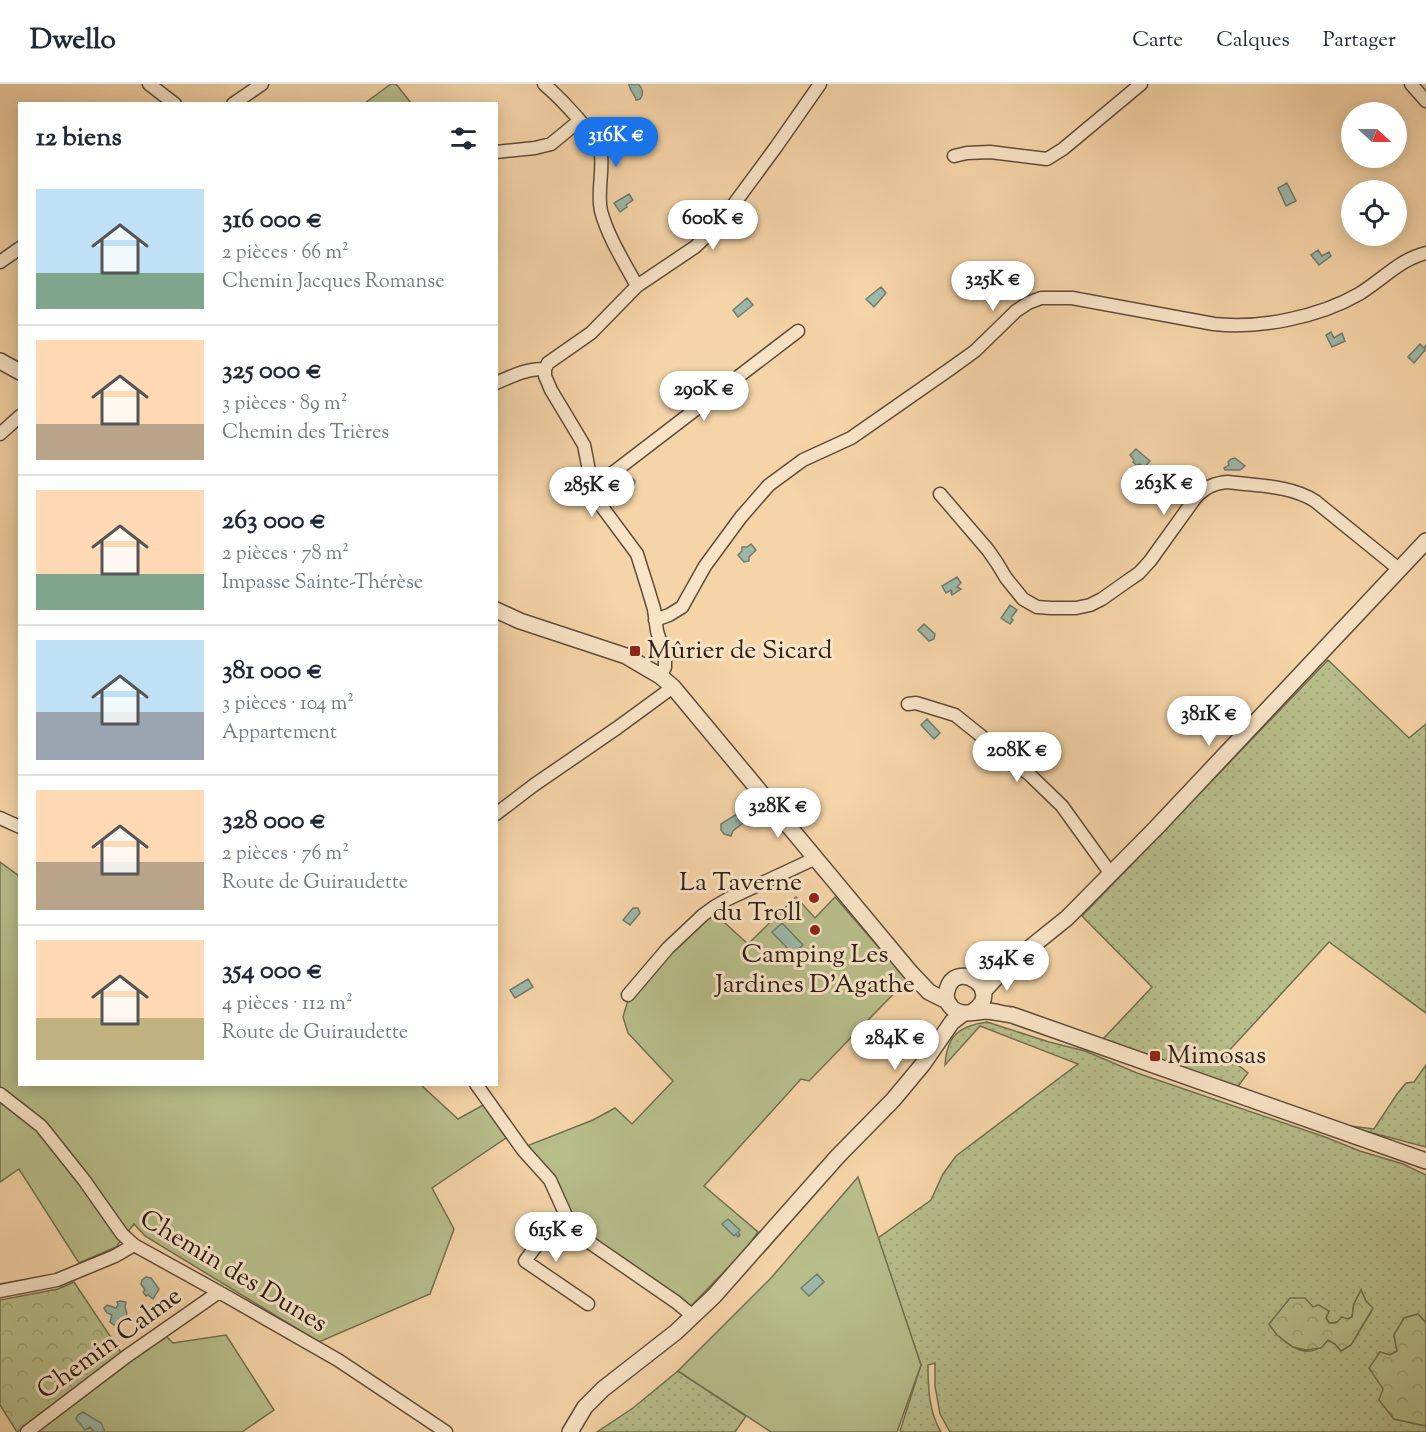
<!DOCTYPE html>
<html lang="fr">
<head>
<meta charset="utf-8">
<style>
  :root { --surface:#fff; --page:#f2f2f3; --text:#1f2937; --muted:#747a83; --line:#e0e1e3; --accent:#1a73e8 }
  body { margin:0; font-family:"Sorts Mill Goudy",serif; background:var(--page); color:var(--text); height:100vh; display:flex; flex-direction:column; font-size:22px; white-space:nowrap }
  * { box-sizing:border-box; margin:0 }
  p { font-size:20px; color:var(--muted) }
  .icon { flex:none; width:33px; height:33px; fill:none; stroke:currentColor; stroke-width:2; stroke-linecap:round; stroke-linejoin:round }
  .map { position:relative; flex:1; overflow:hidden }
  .panel { position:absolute; left:18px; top:18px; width:480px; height:984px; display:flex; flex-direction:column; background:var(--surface); border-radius:0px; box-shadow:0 3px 15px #0003 }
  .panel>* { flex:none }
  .needle { width:39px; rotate:111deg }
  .controls { position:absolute; left:1341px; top:18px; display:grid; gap:12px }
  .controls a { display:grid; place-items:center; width:66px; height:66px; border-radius:50%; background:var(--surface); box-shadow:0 3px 15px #0003; font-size:30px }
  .price { position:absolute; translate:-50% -51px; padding:0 14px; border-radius:21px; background:#fff; color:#222; font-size:20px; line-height:39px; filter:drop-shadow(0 2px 3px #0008) }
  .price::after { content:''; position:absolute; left:50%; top:36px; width:18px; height:14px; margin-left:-9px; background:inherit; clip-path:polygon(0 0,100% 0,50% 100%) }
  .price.active { background:var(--accent); color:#fff }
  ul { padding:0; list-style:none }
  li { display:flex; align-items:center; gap:18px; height:150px; padding:0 18px }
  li+li { border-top:2px solid var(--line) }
  li span { display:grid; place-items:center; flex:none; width:168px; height:120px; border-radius:0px; color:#555 }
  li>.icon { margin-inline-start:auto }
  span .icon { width:72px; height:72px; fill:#fffc; stroke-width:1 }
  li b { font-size:26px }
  h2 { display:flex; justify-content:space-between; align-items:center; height:72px; padding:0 18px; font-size:26px }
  header { display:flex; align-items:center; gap:36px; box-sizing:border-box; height:84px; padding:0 30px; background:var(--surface); border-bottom:2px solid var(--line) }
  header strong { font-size:28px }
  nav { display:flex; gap:33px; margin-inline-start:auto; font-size:21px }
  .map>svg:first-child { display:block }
  .grass { fill:url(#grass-dots); stroke:#716f50; stroke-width:1.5; fill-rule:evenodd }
  .forest { fill:url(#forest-crowns); stroke:#716f50; stroke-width:1.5 }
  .green { fill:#b7be8a; stroke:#716f50; stroke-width:1.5 }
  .water { fill:#9cb8a8; stroke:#6f7b6e; stroke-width:1.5 }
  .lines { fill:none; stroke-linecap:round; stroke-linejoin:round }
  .minor-casing { stroke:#5e4d3b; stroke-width:15 }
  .tertiary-casing { stroke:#5e4d3b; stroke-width:18 }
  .minor { stroke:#f8e3c6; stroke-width:12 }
  .tertiary { stroke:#f8e3c6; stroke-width:15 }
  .poi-dot { fill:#8f2418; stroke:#f8e3c6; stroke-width:2 }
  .labels { text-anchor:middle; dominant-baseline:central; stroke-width:6; stroke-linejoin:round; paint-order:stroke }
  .poi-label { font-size:26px; fill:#2b2017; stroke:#f8e3c6; text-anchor:start }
  .street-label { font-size:26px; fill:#2b2017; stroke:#f8e3c6 }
</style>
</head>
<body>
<header>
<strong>Dwello</strong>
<nav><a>Carte</a><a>Calques</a><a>Partager</a></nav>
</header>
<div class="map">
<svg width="1426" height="1348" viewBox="0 0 1426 1348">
  <defs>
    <pattern id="grass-dots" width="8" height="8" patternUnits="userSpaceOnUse" patternTransform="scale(1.5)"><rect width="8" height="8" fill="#b7be8a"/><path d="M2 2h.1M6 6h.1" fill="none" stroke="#9ea376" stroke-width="1.8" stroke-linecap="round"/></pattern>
    <pattern id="forest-crowns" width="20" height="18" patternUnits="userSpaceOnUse" patternTransform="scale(1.5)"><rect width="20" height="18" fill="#b7be8a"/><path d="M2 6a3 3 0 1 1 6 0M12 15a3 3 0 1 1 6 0" fill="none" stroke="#9ea376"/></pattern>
  </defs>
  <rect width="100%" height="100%" fill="#f5d4a7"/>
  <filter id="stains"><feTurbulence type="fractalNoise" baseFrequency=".00333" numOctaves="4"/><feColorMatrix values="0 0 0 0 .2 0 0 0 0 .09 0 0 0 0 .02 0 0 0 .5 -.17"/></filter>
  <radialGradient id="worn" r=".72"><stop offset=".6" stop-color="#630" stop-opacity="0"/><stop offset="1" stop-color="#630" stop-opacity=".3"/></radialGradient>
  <!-- grass -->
  <path class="grass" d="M1328,576L1409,654L1426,640V929L1329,858L1225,971L1248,989L1236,1005L1102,956L1152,903L1082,832Z
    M987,938L1049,958L1085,967L1137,989L1325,1053L1360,1067L1403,1080L1426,1091V1239L1418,1230L1404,1234L1394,1252L1397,1267L1390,1271L1383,1305L1394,1335L1426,1342V1348H950L940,1330L935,1302V1279L928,1281C928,1304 929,1328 941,1348H902L900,1347L921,1281L878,1154L931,1116L943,1090L956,1072L1078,980L980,942L945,981C947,951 959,942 987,938ZM1361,1206L1371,1228L1351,1261L1341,1267L1335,1260L1328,1256C1326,1258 1324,1261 1321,1263C1302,1276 1279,1255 1269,1240L1313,1223L1329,1227L1326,1234L1329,1239C1338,1239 1345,1236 1352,1233L1354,1220Z
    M1426,981V1063L1342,1041L1374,1045L1397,1010L1406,999L1414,998Z
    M678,1287L746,1332L735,1348H597L633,1324Z"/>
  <!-- forest -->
  <path class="forest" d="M74,1198L122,1270L17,1348L0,1321V1216L58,1205Z
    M1361,1206L1366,1217L1373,1224L1351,1261L1341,1267L1335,1260L1328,1256L1321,1264L1306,1266L1293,1263L1277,1251L1269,1240L1290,1214H1305L1313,1223L1319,1221L1329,1227L1326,1234L1329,1239H1336L1342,1233L1348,1235L1352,1233L1354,1220Z
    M1418,1230L1426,1239V1342L1394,1335L1379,1316L1383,1305L1369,1284L1380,1268L1390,1271L1397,1267L1394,1251L1404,1234Z"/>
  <!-- green -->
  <path class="green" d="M391,0H396L411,19H365Z
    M0,778L19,792L20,1000L421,1001L458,1035L485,1020L509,1052L432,1104L454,1145L430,1210L319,1258L145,1152L134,1140L116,1163L79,1179L19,1085L0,1098Z
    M796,813L815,834L835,813L907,896L809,997L801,995L704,1102L758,1148L747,1164L690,1223L575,1146L524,1063L593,1036L615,1024L632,1040L673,997L628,949L623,933L628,916L662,877L696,843L715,830L748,860Z
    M858,1093L921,1281L897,1348H771L678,1287L771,1194Z
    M165,1251L173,1259L226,1251L274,1326L242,1348H34Z"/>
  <!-- water -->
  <path class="water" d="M629,0H638C643,4 644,10 640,15L636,16C635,10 629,6 629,0Z
    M1287,99L1296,117L1286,122L1278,104Z
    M629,110L633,116L626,121L627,123L620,128L614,119Z
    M1318,166L1322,172L1329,168L1331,172L1319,181L1311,171Z
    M881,203L886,209L874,223L866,215Z
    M747,214L753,221L738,233L733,226Z
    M1331,248L1334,254L1342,249L1345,257L1332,263L1326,251Z
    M1420,260L1424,264L1426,261V265L1414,279L1408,273Z
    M1136,365L1150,377L1144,384L1140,380L1136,381L1133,378L1134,376L1130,371Z
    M1235,374L1245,382L1240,386H1225L1224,384L1229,381L1228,378L1231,375Z
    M632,394L635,397L634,401L622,411L617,404L629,395Z
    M751,460L756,466L749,473V477L744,478L738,471L742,467V463H747Z
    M957,493L961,499L957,503L961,505L952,511L951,509L952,508L951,506L946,509L942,502Z
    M1010,521L1017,526L1011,534L1013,536L1010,540L1001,534Z
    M924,540L935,550L934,555L929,557L918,546Z
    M927,635L940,649L934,655L921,641Z
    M737,730L743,739L733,747L731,752L724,750L721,746V740Z
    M633,824H638L640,829L630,841L623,836Z
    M782,839L803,861L793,870L772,848Z
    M528,895L533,903L515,914L510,906Z
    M728,1135L740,1146L738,1148L740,1151L738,1153L736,1150L734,1152L722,1140Z
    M817,1190L824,1198L809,1212L801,1204Z
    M146,1193L151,1194L159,1205L153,1215L148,1211L146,1212L143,1208L145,1206L141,1200L142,1196Z
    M120,1217L126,1218L125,1222L127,1231L126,1235L122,1240L114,1241L110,1238L112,1231L107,1229L104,1224L107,1221L116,1224L118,1221L117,1218Z
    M83,1328L101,1339L105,1348H94L90,1343L85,1346L76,1335L78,1331Z"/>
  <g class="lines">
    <defs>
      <path id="minor" d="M149,0L175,20
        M544,0C559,13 599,53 601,71C603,90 597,109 601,127C608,153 624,178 637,202
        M1411,0L1426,17
        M233,20L262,0
        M496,68L535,64L551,60L579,37
        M954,72L967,69L990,68L1047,75L1063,65L1141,0
        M0,178L20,164
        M496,299C512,292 528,284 545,285
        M0,350L20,332
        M593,404L798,247
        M940,410L988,466L997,479L1006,494L1023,515L1037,523L1051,524H1076L1090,521L1102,515L1126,498L1139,489L1150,477L1196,413C1206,403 1214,399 1228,398C1257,402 1290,401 1315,417L1400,486
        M655,536L669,531L682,523L705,482L741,433L769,401L803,376L851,354L950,285L975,267L1016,227L1028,219L1041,214H1072L1214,240C1260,245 1319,233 1359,210C1381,197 1400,175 1426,169
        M660,592L665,583V573L657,547L654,525L648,505L637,470L594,412L584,361L551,306L545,292V285L548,279L591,249L637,202L695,163L720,139L776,63L820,0
        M908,620L916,619L955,631L1030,691L1062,722L1111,790
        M496,730L534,701L617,644L673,603
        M0,734L20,743
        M628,911L668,864L703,831L714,823L728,815L816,774
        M476,1000L523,1066L550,1096L573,1147L676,1218L694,1233
        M0,1010L41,1042L84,1096L122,1150L134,1161L219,1208L338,1276L446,1348
        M566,1132L554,1138L525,1177L588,1220
        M0,1207L57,1196L115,1172L134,1161
        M27,1348L127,1272L219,1208"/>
      <path id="tertiary" d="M0,277L20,288
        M496,526L520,537L626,572L660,592L673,603L911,889L929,908L947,917
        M983,908L1006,883L1067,834L1156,744L1426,457
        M972,928C1007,906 954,873 947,907C945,913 947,919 952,924C961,933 976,927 988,927C996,928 1004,930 1012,931L1426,1077
        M570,1348L585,1323L603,1305L676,1248L714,1212L838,1072L893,1016L923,980L952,938L964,929"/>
    </defs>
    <!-- minor casing -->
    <use href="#minor" class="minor-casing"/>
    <!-- tertiary casing -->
    <use href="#tertiary" class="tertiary-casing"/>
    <!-- minor -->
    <use href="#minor" class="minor"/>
    <!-- tertiary -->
    <use href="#tertiary" class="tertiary"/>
  </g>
  <!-- markers -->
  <g class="poi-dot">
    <rect x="629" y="561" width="12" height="12" rx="3"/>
    <circle cx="814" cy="814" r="6"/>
    <circle cx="815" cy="846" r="6"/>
    <rect x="1149" y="966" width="12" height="12" rx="3"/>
  </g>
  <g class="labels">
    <!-- poi labels -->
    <g class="poi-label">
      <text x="647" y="567">Mûrier de Sicard</text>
      <text x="802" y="799" text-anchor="end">La Taverne<tspan x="802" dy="30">du Troll</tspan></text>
      <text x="815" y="871" text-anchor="middle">Camping Les<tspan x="815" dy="30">Jardines D’Agathe</tspan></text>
      <text x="1167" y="972">Mimosas</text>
    </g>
    <!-- street labels -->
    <g class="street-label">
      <text transform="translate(233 1188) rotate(31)">Chemin des Dunes</text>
      <text transform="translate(110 1260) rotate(-36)">Chemin Calme</text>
    </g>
  </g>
  <rect width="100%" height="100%" filter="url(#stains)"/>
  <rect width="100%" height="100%" fill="url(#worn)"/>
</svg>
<div class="controls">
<a><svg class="needle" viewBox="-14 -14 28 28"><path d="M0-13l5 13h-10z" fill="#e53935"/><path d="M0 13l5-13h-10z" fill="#747a83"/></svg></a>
<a><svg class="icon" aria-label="locate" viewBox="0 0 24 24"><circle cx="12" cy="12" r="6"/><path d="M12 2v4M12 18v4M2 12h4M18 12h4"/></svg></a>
</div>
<b class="price active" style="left:616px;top:84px">316K €</b>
<b class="price" style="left:713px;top:167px">600K €</b>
<b class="price" style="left:993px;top:228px">325K €</b>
<b class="price" style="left:704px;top:338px">290K €</b>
<b class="price" style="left:1164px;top:432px">263K €</b>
<b class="price" style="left:592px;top:434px">285K €</b>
<b class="price" style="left:1209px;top:663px">381K €</b>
<b class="price" style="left:1017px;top:699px">208K €</b>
<b class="price" style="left:778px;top:755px">328K €</b>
<b class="price" style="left:1007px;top:908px">354K €</b>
<b class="price" style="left:895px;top:987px">284K €</b>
<b class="price" style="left:556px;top:1179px">615K €</b>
<section class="panel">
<h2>12 biens<svg class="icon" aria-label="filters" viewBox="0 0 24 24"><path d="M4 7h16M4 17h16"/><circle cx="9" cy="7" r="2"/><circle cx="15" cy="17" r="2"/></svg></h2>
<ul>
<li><span style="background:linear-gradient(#bfe0f5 70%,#7fa58c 0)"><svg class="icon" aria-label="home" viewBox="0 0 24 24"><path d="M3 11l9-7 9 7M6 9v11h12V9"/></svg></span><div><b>316 000 €</b><p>2 pièces · 66 m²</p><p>Chemin Jacques Romanse</p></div></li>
<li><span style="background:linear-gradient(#ffd9b3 70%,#b9a48a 0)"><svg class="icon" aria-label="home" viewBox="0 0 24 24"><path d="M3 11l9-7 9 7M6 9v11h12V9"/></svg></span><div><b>325 000 €</b><p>3 pièces · 89 m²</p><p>Chemin des Trières</p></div></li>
<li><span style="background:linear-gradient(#ffd9b3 70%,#7fa58c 0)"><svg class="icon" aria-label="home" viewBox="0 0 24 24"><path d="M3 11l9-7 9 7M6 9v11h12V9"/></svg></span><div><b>263 000 €</b><p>2 pièces · 78 m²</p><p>Impasse Sainte-Thérèse</p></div></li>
<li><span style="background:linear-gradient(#bfe0f5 60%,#9aa5b1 0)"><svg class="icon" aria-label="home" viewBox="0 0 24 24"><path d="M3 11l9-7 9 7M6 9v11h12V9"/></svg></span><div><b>381 000 €</b><p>3 pièces · 104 m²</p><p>Appartement</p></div></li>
<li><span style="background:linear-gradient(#ffd9b3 60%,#b9a48a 0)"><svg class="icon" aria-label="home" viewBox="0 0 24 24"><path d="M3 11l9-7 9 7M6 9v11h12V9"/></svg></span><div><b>328 000 €</b><p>2 pièces · 76 m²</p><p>Route de Guiraudette</p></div></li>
<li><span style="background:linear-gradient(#ffd9b3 65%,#c2b280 0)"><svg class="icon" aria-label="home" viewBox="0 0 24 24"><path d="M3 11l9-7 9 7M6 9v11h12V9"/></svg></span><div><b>354 000 €</b><p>4 pièces · 112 m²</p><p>Route de Guiraudette</p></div></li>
</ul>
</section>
</div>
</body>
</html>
